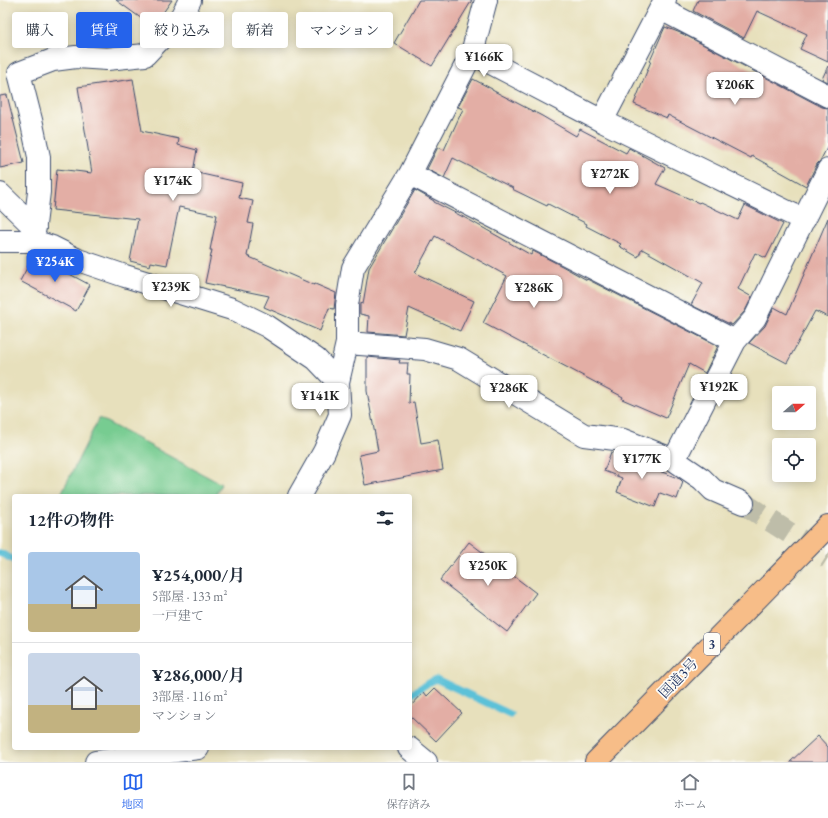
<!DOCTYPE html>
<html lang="ja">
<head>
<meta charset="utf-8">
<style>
  :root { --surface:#fff; --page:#f6f6f7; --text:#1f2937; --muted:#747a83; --line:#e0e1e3; --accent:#2563eb }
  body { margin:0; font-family:"EB Garamond","Noto Serif JP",serif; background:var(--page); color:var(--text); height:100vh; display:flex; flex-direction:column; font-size:15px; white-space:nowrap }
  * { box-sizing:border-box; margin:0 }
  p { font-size:13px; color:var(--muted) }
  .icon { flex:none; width:22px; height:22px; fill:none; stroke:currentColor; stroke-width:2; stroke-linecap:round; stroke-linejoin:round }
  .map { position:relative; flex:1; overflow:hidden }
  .sheet { position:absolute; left:12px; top:494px; width:400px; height:256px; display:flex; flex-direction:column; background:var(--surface); border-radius:4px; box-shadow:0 2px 10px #0003 }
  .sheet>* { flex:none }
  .hud { position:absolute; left:12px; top:12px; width:400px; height:36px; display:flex; gap:8px }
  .needle { width:26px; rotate:70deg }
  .fabs { position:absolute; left:772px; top:386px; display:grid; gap:8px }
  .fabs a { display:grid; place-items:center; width:44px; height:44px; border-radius:4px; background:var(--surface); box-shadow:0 2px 10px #0003; font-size:20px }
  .price { position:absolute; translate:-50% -34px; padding:0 9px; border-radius:8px; background:#fff; color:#222; font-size:13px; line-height:26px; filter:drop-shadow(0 1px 2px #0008) }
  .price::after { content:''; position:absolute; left:50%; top:24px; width:12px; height:9px; margin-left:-6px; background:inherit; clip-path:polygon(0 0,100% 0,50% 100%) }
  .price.selected { background:var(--accent); color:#fff }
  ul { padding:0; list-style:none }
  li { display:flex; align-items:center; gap:12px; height:100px; padding:0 16px }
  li+li { border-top:1px solid var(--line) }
  li span { display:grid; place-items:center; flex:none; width:112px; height:80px; border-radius:4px; color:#555 }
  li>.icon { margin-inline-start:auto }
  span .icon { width:48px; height:48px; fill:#fffc; stroke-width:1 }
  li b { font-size:17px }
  h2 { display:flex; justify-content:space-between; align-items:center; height:48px; padding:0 16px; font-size:17px }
  .tag { padding:0 14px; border-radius:4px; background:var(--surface); box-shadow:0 2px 10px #0003; font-size:14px; line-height:36px }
  .tag.selected { background:var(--accent); color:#fff }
  .menu { display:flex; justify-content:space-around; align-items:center; height:56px; border-top:1px solid var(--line); background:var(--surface); font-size:11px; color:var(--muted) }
  .menu a { display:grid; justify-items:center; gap:2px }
  .menu .selected { color:var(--accent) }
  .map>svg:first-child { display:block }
  .green { fill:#77cc91; stroke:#497e78 }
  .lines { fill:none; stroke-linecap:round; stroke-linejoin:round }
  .stream { stroke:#5bc1d8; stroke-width:7 }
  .building { fill:#e3aea5 }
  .minor-tunnel { stroke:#bebda9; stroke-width:22; stroke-dasharray:22 11; stroke-linecap:butt }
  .minor-casing { stroke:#3a4a6c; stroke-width:24 }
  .highway-casing { stroke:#3a4a6c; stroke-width:24 }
  .minor { stroke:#fff; stroke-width:22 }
  .highway { stroke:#f7bd88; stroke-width:22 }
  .labels { text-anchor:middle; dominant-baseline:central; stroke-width:3.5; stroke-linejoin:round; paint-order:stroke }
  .shield { fill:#fdfcf7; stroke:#5f6c8c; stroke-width:1 }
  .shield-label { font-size:13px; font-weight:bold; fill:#1b2f5e }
  .street-label { font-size:14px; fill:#1b2f5e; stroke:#fdfcf7 }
</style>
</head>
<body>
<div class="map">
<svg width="828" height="762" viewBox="0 0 828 762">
  <rect width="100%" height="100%" fill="#fdfcf7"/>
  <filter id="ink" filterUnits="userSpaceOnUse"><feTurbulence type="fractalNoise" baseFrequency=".025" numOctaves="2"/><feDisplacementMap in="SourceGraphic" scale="8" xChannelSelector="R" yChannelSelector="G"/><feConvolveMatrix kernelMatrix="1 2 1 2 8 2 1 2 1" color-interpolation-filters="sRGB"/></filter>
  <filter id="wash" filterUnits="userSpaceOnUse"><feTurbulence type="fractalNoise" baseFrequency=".012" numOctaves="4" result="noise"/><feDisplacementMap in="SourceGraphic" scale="16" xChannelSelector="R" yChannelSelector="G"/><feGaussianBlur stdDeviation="0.9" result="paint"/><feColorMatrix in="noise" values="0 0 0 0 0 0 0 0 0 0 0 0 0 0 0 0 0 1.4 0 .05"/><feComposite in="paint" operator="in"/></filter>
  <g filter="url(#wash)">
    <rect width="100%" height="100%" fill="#e7e0bc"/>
    <!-- green -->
    <path class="green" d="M99,418L221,484L215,496H60Z"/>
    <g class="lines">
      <!-- stream -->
      <path class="stream" d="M0,553L14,560
        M410,695L428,683L436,679L510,714"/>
    </g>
    <g id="blocks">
      <!-- building -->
      <path class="building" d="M116,0H172L153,27Z
        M419,0H472L432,66L394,43Z
        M698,0H828V62L800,49L807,34L757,11L744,38L693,11Z
        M665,27L683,34L822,107L828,108V146L820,161L817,164L806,186L752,156L751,158L699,131L668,115L667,118L634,104L651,61H650Z
        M828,66V82L822,79Z
        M133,79L142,131L179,139L178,145L197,150L193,172L242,183L239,198L253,201L248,223L253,224L247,256L314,285L315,284L336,293L334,309L329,308L320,331L264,307L269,296L205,283L212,250H210L217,215L179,207L167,265L151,262L150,266L130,261L138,219L53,210L57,169L92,173L78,87Z
        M473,79L492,89V90L542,116L576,136L580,129L626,153L629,148L665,168L656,184L699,203L700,202L738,220L745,205L783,224L766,258L755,253L738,289L752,297L745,311L732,325L691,305L703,283L642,249L638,257L619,246L621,244L586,226L587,224L548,204L547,206L512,189L513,188L453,158L444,178L427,169L438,147L444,150L463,109L458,107Z
        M7,95L24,163L0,168V96Z
        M415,190L434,201V202L471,221L531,255L533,251L562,266L587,280V279L718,346L705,373L689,364L666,418L622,399L623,397L483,323L507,276L435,236L415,273L474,301L460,331L409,308L404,335L368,332L369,316L360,314V303L363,304L369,268Z
        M828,218V317L815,311L787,363L749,343L765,326L774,307L787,314Z
        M34,255L90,285L76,311L20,281Z
        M367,357L400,360L399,363H408L407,374H410L409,403L414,402L421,443L438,440L443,470L365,485L359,455L378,451L367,391Z
        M611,452L680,479L683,482L677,499L660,493L655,507L617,492L622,478L604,471Z
        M469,542L536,593L507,632L440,580Z
        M435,688L462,713L436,741L410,716V707L424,692L427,696Z
        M818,736L828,747V762H790Z"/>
    </g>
  </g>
  <g filter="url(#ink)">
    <use href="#blocks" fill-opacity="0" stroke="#3a4a6c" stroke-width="1"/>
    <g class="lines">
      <!-- minor-tunnel -->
      <path class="minor-tunnel" d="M743,503L828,558"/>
      <defs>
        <path id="minor" d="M661,9L828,96
          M472,53L486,0
          M602,121L665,0
          M410,174L735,341
          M0,194L35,228
          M0,241H33L52,247L78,260L125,276L232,309L267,326L316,359L338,382
          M33,241L39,192V157L32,124L19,73L53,60L76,57L107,59L145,55L181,17L190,0
          M347,343L425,349L459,359L584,435L623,440L674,460L702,479L713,490L743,503
          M674,460L735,341L755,318L828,170
          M299,496L324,452L340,415L338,382L347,343V305L353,268L410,174L472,53L602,121L804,220
          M409,748L426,762
          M96,762L198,748"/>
        <path id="highway" d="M596,762L828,526"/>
      </defs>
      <!-- minor casing -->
      <use href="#minor" class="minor-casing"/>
      <!-- highway casing -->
      <use href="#highway" class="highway-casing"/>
      <!-- minor -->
      <use href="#minor" class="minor"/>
      <!-- highway -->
      <use href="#highway" class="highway"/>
    </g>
  </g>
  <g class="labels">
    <!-- shield labels -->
    <rect class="shield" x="704" y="633" width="16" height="22" rx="3"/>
    <g class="shield-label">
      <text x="712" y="644">3</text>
    </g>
    <!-- street labels -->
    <g class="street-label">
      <text transform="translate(678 678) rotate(-46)">国道3号</text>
    </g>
  </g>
</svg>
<div class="fabs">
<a><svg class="needle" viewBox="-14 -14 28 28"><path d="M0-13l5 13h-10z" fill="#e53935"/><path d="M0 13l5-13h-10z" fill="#747a83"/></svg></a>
<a><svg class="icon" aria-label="locate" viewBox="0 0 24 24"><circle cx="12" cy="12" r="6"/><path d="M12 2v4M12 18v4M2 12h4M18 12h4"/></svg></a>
</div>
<b class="price" style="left:484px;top:78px">¥166K</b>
<b class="price" style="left:735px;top:106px">¥206K</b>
<b class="price" style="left:610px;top:195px">¥272K</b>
<b class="price" style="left:173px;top:202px">¥174K</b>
<b class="price selected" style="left:55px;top:283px">¥254K</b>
<b class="price" style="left:171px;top:308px">¥239K</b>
<b class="price" style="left:534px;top:309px">¥286K</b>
<b class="price" style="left:719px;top:408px">¥192K</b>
<b class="price" style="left:509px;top:409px">¥286K</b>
<b class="price" style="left:320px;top:417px">¥141K</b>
<b class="price" style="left:642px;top:480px">¥177K</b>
<b class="price" style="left:488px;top:587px">¥250K</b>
<div class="hud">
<a class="tag">購入</a>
<a class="tag selected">賃貸</a>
<a class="tag">絞り込み</a>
<a class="tag">新着</a>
<a class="tag">マンション</a>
</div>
<section class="sheet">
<h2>12件の物件<svg class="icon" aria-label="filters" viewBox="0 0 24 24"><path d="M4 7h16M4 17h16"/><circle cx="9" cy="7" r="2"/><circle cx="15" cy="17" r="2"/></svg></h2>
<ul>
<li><span style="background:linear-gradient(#a9c7e8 65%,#c2b280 0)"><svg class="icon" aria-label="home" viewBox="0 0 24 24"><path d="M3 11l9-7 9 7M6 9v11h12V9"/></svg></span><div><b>¥254,000/月</b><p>5部屋 · 133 m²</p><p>一戸建て</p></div></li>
<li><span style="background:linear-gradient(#c9d6e8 65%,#c2b280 0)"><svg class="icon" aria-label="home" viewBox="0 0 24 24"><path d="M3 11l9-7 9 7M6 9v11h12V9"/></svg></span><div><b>¥286,000/月</b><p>3部屋 · 116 m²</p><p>マンション</p></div></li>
</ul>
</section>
</div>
<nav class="menu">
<a class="selected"><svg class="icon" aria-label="map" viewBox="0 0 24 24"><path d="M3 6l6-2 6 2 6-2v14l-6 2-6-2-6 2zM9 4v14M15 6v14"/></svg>地図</a>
<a><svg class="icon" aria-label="saved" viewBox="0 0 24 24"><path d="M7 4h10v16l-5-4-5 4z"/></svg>保存済み</a>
<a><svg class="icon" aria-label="home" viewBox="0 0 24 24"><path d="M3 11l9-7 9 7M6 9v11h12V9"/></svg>ホーム</a>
</nav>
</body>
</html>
